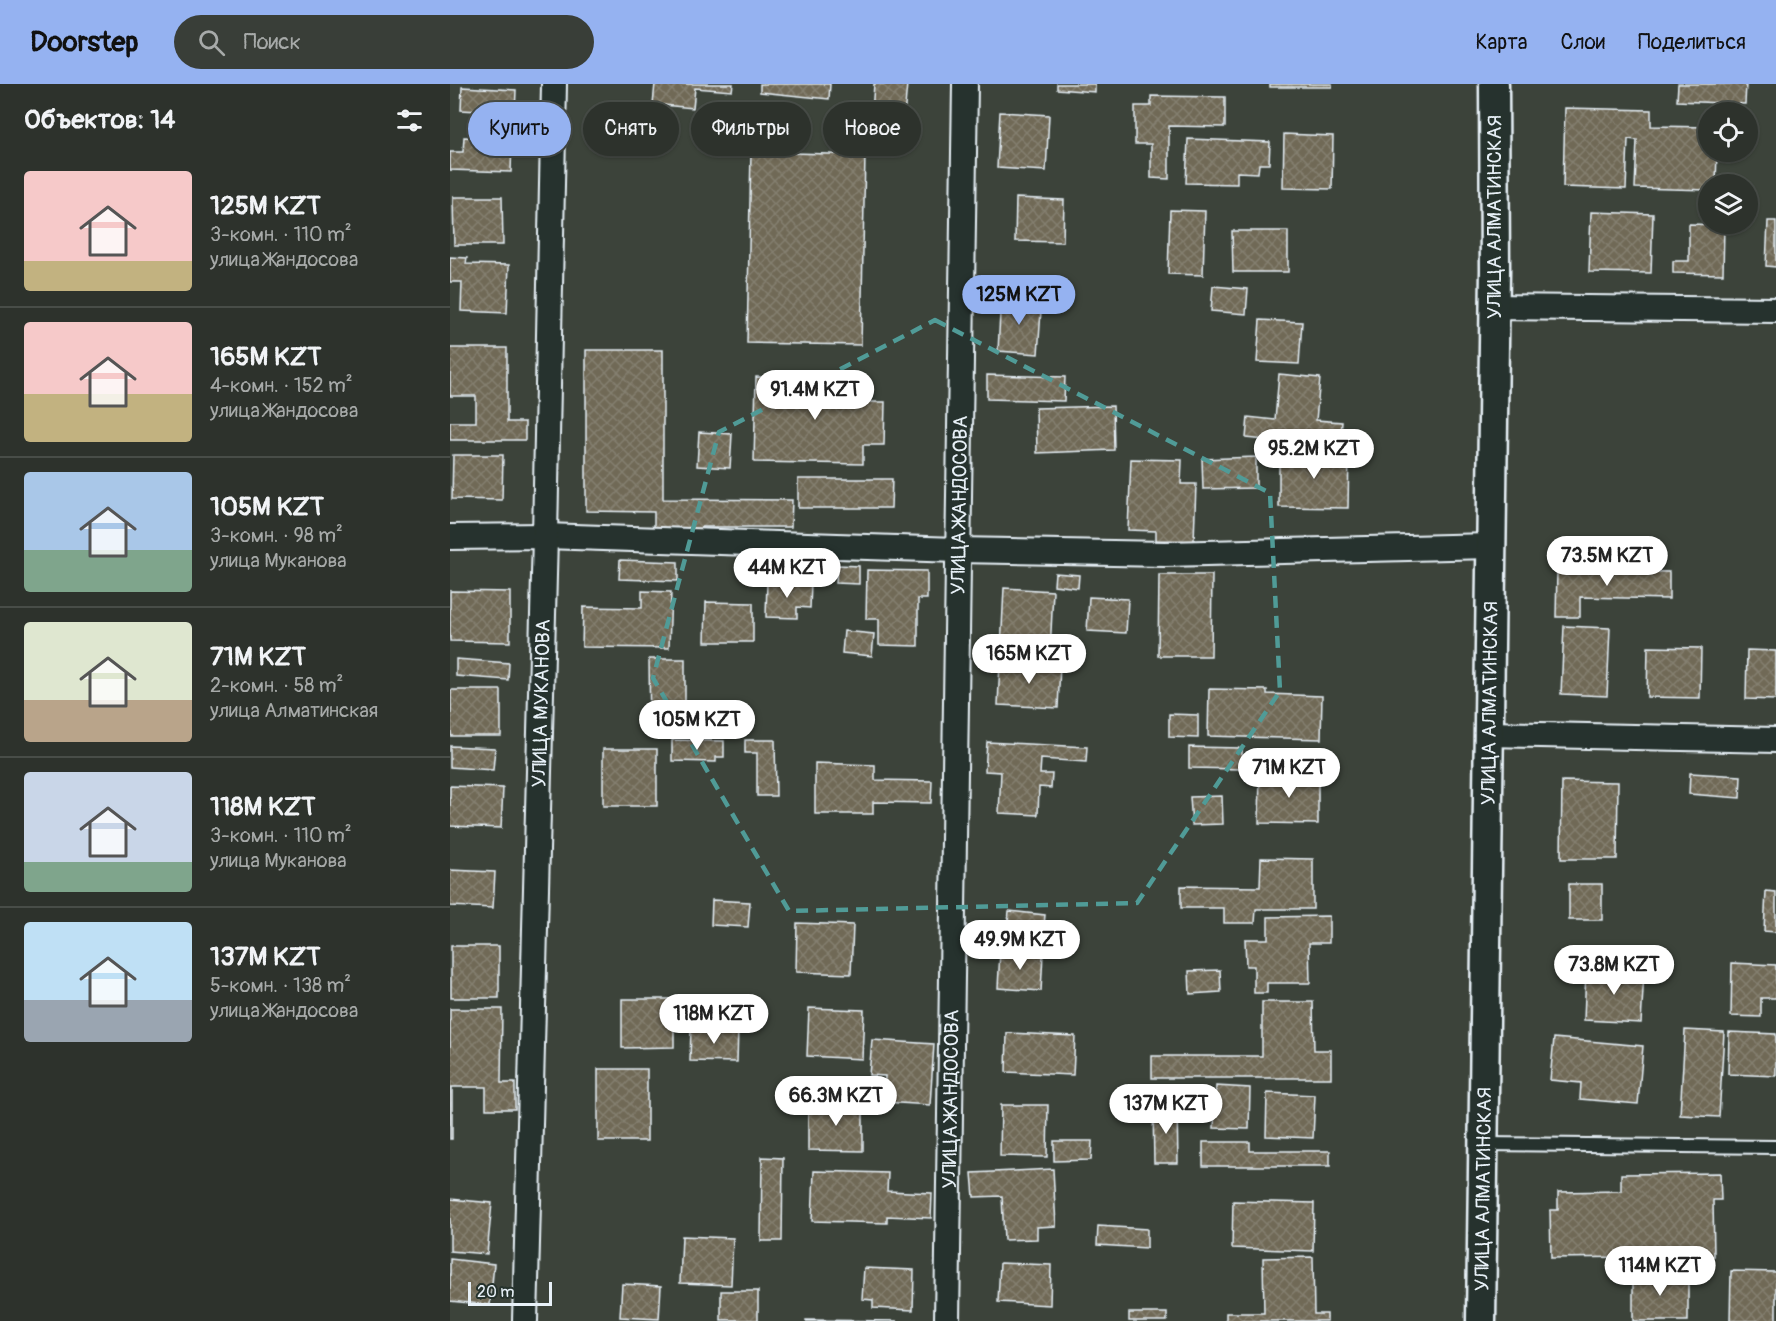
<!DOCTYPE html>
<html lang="ru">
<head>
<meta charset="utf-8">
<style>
  :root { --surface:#2d322c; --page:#393e38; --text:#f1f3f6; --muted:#a7aaa9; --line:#484d48; --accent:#95b2f1 }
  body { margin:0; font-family:Pangolin,sans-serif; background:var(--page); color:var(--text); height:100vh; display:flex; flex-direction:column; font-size:22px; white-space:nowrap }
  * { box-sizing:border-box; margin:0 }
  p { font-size:20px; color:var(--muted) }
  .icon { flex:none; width:33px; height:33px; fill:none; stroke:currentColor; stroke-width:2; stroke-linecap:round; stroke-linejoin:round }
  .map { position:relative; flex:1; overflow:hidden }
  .panel { display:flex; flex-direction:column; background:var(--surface); width:450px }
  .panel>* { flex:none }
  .banner { position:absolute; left:18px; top:18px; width:570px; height:54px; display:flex; gap:12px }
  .controls { position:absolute; left:1248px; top:18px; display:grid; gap:12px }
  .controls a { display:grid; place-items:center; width:60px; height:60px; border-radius:50%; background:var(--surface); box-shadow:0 2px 4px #0004,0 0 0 2px var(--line); font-size:30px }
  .scale { position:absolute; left:18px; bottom:15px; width:84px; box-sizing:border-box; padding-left:6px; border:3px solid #e8f1f8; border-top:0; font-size:16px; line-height:21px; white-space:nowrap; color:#e8f1f8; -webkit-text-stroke:4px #26332d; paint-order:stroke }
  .price { position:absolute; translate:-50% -51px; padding:0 14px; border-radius:21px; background:#fff; color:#222; font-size:20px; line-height:39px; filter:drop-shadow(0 2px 3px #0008) }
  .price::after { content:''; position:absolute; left:50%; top:36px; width:18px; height:14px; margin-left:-9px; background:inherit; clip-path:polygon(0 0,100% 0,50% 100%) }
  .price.active { background:var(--accent); color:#111 }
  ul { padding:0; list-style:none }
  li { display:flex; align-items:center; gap:18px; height:150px; padding:0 24px }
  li+li { border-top:2px solid var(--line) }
  li span { display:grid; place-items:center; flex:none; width:168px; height:120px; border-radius:6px; color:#555 }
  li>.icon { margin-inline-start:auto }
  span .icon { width:72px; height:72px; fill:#fffc; stroke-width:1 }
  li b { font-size:26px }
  h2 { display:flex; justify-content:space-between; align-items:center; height:72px; padding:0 24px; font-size:26px }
  .pill { padding:0 21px; border-radius:27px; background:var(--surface); box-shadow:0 2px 4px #0004,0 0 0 2px var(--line); font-size:21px; line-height:54px }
  .pill.active { background:var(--accent); color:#111 }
  header { display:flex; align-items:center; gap:36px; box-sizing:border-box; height:84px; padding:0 30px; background:var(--accent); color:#111 }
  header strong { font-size:28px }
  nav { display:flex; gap:33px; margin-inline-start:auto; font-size:21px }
  .search { width:420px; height:54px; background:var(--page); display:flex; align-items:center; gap:15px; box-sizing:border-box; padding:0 21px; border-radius:33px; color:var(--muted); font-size:22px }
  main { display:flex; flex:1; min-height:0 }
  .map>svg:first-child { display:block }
  .building { fill:url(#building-cross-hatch); stroke:#e8f1f8; stroke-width:1.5 }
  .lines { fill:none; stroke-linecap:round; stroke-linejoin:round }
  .service-casing { stroke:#e8f1f8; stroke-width:16 }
  .minor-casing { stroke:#e8f1f8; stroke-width:28 }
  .tertiary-casing { stroke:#e8f1f8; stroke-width:33 }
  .service { stroke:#26332d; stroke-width:12 }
  .minor { stroke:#26332d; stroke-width:24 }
  .tertiary { stroke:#26332d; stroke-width:28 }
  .marked { fill:none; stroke:#509b97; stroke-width:4.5; stroke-dasharray:12 8; stroke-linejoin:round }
  .labels { text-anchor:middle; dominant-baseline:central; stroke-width:4.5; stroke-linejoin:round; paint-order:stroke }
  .street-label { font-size:20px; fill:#e8f1f8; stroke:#26332d }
</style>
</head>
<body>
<header>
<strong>Doorstep</strong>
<div class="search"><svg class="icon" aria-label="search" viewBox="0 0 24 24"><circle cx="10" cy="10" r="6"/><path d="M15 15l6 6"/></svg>Поиск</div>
<nav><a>Карта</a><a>Слои</a><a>Поделиться</a></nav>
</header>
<main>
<section class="panel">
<h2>Объектов: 14<svg class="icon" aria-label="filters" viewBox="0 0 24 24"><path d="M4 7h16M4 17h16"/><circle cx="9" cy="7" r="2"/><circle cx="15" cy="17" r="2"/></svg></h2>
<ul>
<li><span style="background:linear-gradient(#f6c9c9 75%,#c2b280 0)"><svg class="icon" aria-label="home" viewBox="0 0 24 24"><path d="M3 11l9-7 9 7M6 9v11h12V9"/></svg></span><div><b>125M KZT</b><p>3-комн. · 110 m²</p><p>улица Жандосова</p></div></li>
<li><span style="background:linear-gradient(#f6c9c9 60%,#c2b280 0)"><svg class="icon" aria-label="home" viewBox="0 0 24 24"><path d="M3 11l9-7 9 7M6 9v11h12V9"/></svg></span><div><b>165M KZT</b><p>4-комн. · 152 m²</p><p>улица Жандосова</p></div></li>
<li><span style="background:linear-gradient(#a9c7e8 65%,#7fa58c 0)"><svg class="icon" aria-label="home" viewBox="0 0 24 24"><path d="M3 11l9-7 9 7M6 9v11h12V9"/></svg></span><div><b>105M KZT</b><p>3-комн. · 98 m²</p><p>улица Муканова</p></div></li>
<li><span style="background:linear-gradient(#dfe7d0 65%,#b9a48a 0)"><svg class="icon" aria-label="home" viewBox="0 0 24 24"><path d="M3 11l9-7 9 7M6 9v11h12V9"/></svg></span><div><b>71M KZT</b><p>2-комн. · 58 m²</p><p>улица Алматинская</p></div></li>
<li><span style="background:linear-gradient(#c9d6e8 75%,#7fa58c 0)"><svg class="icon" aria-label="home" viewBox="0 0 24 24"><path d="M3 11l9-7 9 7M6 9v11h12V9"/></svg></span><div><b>118M KZT</b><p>3-комн. · 110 m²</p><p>улица Муканова</p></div></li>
<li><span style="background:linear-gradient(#bfe0f5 65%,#9aa5b1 0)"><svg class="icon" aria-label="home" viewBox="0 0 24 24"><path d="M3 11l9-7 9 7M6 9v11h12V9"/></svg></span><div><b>137M KZT</b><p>5-комн. · 138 m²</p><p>улица Жандосова</p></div></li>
</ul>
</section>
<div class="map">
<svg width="1326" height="1237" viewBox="0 0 1326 1237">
  <defs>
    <pattern id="building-cross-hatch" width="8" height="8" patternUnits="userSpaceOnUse" patternTransform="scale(1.5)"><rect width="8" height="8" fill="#6f6957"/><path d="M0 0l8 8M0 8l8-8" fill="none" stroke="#847f70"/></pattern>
  </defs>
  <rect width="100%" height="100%" fill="#3c433a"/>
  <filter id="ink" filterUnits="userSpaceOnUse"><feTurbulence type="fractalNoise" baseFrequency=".0167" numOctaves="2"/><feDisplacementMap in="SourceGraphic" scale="12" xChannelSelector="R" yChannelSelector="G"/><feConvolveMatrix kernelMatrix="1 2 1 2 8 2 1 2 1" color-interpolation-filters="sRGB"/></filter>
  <g filter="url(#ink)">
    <!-- building -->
    <path class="building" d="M205,0H283L282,7L245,4L243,24L203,20Z
      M310,0H380L379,15L310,8Z
      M424,0H457L454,33L422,29Z
      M607,0H645V8L607,5Z
      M820,0H882V3H820Z
      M1228,0H1296L1295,20L1227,17Z
      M12,3L66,6L65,29L11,26Z
      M701,12L775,13V43L719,42V95L701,94V60H685V22H701Z
      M1115,24L1201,26V42L1258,43V68H1267L1266,100H1258V106L1185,104L1187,56L1178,55L1176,105L1113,103Z
      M550,28L599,31L596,87L547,84Z
      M834,50L883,52L882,105L833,104Z
      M14,53L62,55L61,88L0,86V68H13Z
      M738,55L820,58L819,80H809L808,89L787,88V100L736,99Z
      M301,68L415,71L411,261L297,259Z
      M3,113H52L53,161H4Z
      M566,114L614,116L613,158L565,157Z
      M720,126L755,127L753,191L718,190Z
      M1141,128L1203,130L1201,189L1139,188Z
      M1318,137H1326V183L1316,182Z
      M1239,140L1274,141L1273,190L1223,189V177H1239Z
      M782,147H838V188H783Z
      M0,173L17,174L16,180L59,181L57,229L11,227L12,198H0Z
      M763,202L798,205L796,230L761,227Z
      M551,211L581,213L580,227H591L588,270L548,267Z
      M810,236L852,238L849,280L807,278Z
      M0,264H57V338H75V356H0V338H26V312H0Z
      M136,266H213V415L342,416L341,443H251V448H204V428L136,427Z
      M829,290L870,294L866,336L892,338L890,363L796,354L798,333L825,336Z
      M537,291L615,293L614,317L537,315Z
      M306,293L414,296L413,318H435L434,361H413V380L304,378Z
      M663,322L664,366L587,369L586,324Z
      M249,348L282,350L280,384L247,382Z
      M829,369H899L898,424L829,423Z
      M3,371H53L52,416L2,415Z
      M806,373V404L753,405L752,375Z
      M681,375L732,376L731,400H746L744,457L706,456V447L678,446Z
      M348,395H442L441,424H348Z
      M170,476L228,478V497L169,495Z
      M387,481L409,482V500L386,499Z
      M417,486L477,487V515H468V562L429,561V535H416Z
      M1107,486L1219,488V515L1130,513V533H1106Z
      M605,489L629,491L628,504L604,501Z
      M709,491H762L761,572H708Z
      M317,497L361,499L360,524L347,523V534L316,533Z
      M554,504L603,507L600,568L551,565Z
      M0,507L60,508V558L0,557Z
      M192,507L221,508L219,564L132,563L133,523L192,524Z
      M639,513L678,515L676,549L637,547Z
      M256,518L303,519V558H255Z
      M1114,542L1160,544L1157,612L1111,610Z
      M394,547L424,550L422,572L392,569Z
      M1198,563L1251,564L1250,614L1197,613Z
      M1297,566L1326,567V616L1296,615Z
      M6,575L59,579L58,596L6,592Z
      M199,575H235V647H200Z
      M550,578L610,581L608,624L548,621Z
      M759,605L817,606V610L872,612L871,655L758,652Z
      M1,606H51V652H1Z
      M719,630L748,631V654L719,653Z
      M222,656L274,657V673H266V678L222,677Z
      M295,656H325L326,712H307V669H295Z
      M537,658L637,663L636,678L591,675L590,690H602L601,704L589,703L588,731L549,729L551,688L535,687Z
      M0,662L45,664L43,686L0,683Z
      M739,663L792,664V685L739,684Z
      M153,665H207V722H153Z
      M365,679L425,681V696L482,697L481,719L423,718V730H365Z
      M810,689L868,690V740L809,739Z
      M1240,689L1291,692L1290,714L1239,710Z
      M1112,697L1168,698L1167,775H1111Z
      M0,702L53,704L51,744L0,742Z
      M772,712L773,740L742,741L740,713Z
      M811,774L863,775V825H806L805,839H774V824H731V802L810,803Z
      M0,786L45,788L43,824L0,822Z
      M1119,800H1152V836H1119Z
      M1316,807L1326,808V848L1314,847Z
      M262,816L300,818L298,843L261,841Z
      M559,827L595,831L593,853L557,850Z
      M879,832V859H859L860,899H817V909H804V882H796L795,855H818V833Z
      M347,839L403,841L401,890L346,888Z
      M1,862H49V914H1Z
      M550,867L593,870L591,907L548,904Z
      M1282,879L1326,881V914H1311V933L1281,932Z
      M770,886L771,908L740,910L739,887Z
      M1136,886L1194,889L1191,939L1134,936Z
      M172,915H224V963L172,964Z
      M812,918H863L864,966H881V994H702V972H812Z
      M359,924L414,926L412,975L357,972Z
      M0,925H52L51,999H65V1025H36V1003H2V1055H0Z
      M241,944L288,945L287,978L240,977Z
      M1235,946L1274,948L1269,1033L1230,1031Z
      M1279,948L1326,950V992L1278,990Z
      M557,949L625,952L623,991L556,988Z
      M1104,954L1193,962L1188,1020L1130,1015L1131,999L1100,996Z
      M422,956L484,960L480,1021L434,1018L435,992L419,991Z
      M148,985H197V1057H148Z
      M766,1002L800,1004L799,1045L764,1044Z
      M817,1009L865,1011L863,1054L816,1052Z
      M358,1019L413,1020V1067L358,1066Z
      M551,1021H598L597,1073L550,1072Z
      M703,1023H727L728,1079H704Z
      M604,1057H642L641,1076L604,1077Z
      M753,1058H800V1067H880V1082H753Z
      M312,1073L333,1074L332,1157H311Z
      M603,1085L606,1142L587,1143V1155L554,1156L552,1112L524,1113L522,1089Z
      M364,1087L438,1089L437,1107L482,1109L481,1134L437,1132V1139L362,1137Z
      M1270,1089L1271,1116H1263L1264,1172L1101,1174L1100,1126H1108V1108L1171,1107V1090Z
      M0,1115L42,1119L37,1170L0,1167Z
      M783,1117L864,1119L863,1167L782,1164Z
      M648,1142L697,1145V1164L647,1161Z
      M232,1152L283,1154L281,1201L230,1199Z
      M863,1173L864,1230H877V1237H776V1229H814L813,1174Z
      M0,1175L44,1180L40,1221L0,1217Z
      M550,1179L601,1181L600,1221L548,1218Z
      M414,1184L464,1186L463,1226L423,1224V1216L412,1215Z
      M1281,1187L1326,1188V1237H1280Z
      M1183,1190H1238V1237H1183Z
      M172,1200L211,1202L209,1235L170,1233Z
      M271,1207H308V1236H271Z
      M679,1229H717V1237H679Z
      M356,1236L447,1237H356Z"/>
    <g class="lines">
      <defs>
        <path id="service" d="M1033,1060L1326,1063"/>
        <g id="minor">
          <path d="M1044,223L1326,226"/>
          <path d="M0,453L95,452L507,466L715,470L1041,462"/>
          <path d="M1039,650L1326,656"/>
          <path id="s1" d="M75,1237L95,452L104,0"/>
          <path id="s2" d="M497,1237L515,0"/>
        </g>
        <g id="tertiary">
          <path id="s3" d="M1031,1237L1045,186L1044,0"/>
        </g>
      </defs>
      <!-- service casing -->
      <use href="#service" class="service-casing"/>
      <!-- minor casing -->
      <use href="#minor" class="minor-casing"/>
      <!-- tertiary casing -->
      <use href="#tertiary" class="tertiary-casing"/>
      <!-- service -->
      <use href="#service" class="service"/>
      <!-- minor -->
      <use href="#minor" class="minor"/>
      <!-- tertiary -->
      <use href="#tertiary" class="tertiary"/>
    </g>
  </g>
  <!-- marked area -->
  <path class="marked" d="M485,236L820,409L830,607L687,819L339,827L203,594L269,348Z"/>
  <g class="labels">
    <!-- street labels -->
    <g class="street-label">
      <text transform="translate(1044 133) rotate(-90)">УЛИЦА АЛМАТИНСКАЯ</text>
      <text stroke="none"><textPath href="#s2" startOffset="816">УЛИЦА ЖАНДОСОВА</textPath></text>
      <text stroke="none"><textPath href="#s1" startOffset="618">УЛИЦА МУКАНОВА</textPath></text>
      <text stroke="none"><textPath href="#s3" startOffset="618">УЛИЦА АЛМАТИНСКАЯ</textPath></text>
      <text stroke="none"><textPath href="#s2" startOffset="222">УЛИЦА ЖАНДОСОВА</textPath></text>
      <text stroke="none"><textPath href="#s3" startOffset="132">УЛИЦА АЛМАТИНСКАЯ</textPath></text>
    </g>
  </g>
</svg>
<div class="controls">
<a><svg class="icon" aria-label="locate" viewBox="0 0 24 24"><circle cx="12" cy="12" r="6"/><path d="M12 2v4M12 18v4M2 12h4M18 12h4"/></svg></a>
<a><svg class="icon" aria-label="layers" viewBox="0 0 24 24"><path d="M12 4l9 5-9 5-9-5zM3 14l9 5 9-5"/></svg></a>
</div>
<div class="scale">20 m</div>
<b class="price active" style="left:569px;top:242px">125M KZT</b>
<b class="price" style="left:365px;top:337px">91.4M KZT</b>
<b class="price" style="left:864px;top:396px">95.2M KZT</b>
<b class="price" style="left:1157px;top:503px">73.5M KZT</b>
<b class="price" style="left:337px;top:515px">44M KZT</b>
<b class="price" style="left:579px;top:601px">165M KZT</b>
<b class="price" style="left:247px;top:667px">105M KZT</b>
<b class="price" style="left:839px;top:715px">71M KZT</b>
<b class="price" style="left:570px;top:887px">49.9M KZT</b>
<b class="price" style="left:1164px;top:912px">73.8M KZT</b>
<b class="price" style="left:264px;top:961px">118M KZT</b>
<b class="price" style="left:386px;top:1043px">66.3M KZT</b>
<b class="price" style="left:716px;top:1051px">137M KZT</b>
<b class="price" style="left:1210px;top:1213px">114M KZT</b>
<div class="banner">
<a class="pill active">Купить</a>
<a class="pill">Снять</a>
<a class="pill">Фильтры</a>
<a class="pill">Новое</a>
</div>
</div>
</main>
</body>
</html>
